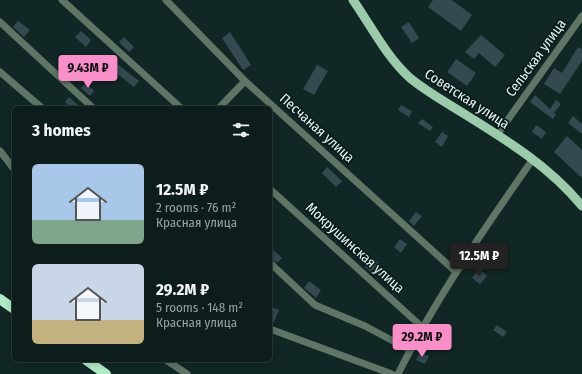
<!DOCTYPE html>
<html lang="en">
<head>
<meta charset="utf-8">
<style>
  :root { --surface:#0d1d1c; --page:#162625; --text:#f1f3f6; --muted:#9aa2a3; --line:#2d3b3b; --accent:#f98fc9 }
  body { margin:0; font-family:"Fira Sans Condensed",sans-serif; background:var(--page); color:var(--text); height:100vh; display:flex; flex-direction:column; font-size:15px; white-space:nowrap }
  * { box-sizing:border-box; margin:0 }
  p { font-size:13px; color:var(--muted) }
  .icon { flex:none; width:22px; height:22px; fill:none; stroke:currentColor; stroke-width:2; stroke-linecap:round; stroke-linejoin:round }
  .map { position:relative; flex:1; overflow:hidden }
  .drawer { position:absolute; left:12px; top:106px; width:260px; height:256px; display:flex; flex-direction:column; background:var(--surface); border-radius:6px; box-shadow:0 2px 10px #0003,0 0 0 1px var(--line) }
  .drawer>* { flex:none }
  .price { position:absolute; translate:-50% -34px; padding:0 9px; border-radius:4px; background:var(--accent); color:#111; font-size:13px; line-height:26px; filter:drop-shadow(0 1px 2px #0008) }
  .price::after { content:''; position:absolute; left:50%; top:24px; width:12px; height:9px; margin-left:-6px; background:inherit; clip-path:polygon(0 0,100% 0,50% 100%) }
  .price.current { background:#222; color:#fff }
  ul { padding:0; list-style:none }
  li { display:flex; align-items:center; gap:12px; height:100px; padding:0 20px }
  li span { display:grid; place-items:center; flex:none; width:112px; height:80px; border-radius:6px; color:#555 }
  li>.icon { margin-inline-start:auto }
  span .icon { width:48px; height:48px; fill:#fffc; stroke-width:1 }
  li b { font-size:17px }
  h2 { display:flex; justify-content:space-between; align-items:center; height:48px; padding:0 20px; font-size:17px }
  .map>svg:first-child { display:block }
  .building { fill:#354950 }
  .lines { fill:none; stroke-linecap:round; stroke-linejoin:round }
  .minor { stroke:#5f7667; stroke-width:7 }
  .major { stroke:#9bcbab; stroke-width:9 }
  .highway { stroke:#b2ecc6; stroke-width:10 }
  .labels { text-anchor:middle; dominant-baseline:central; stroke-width:3.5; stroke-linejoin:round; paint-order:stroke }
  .street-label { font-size:14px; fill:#e7f4f2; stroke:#081d1c }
</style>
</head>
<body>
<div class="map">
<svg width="582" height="374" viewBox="0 0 582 374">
  <rect width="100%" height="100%" fill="#112725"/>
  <!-- building -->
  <path class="building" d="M433,0H452L472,15L461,31L428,7Z
    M18,21L30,30L24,37L13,27Z
    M409,22L419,38L412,43L401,27Z
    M81,31L91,40L86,47L75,37Z
    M230,32L251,65L243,70L222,38Z
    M481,35L505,55L495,67L479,53L474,59L465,52Z
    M124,37L134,47L129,52L119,42Z
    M578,47L582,49V61L560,94L544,84L554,68L562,73Z
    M111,59L139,81L134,87L106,65Z
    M456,59L476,73L467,86L447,72Z
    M317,65L328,71L314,95L303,89Z
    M86,83L94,91L90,96L81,88Z
    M535,95L550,109L556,100L561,104L554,113L556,114L553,119L530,102Z
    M69,97L81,108H71L65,102Z
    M401,105L412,111L409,117L398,110Z
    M573,116L582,124V134L568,123Z
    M422,119L433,127L430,131L418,123Z
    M536,125L546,132L542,139L532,132Z
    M442,132L448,136L442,147L435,142Z
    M567,136L582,150V178L554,152Z
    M327,167L342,181L336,187L322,173Z
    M416,212L422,216L414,226L409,221Z
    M400,239L407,244L401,253L394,247Z
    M270,247L282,258L277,263L270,258Z
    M490,251L497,256L490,265L483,260Z
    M373,258L379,263L371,272L365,267Z
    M479,269L487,276L480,284L472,278Z
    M309,281L321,290L316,298L304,288Z
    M271,307L279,310L274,322L270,320Z
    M497,325L507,332L503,337L493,330Z
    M420,352L429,356L425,364L416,360Z"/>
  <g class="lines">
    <!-- minor -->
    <path class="minor" d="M62,0L181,108
      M166,0L245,81L455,271
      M0,22L93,108
      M0,72L42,108
      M219,108L245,81
      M497,135L582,16
      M0,151L14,169
      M270,189L422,327
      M270,263L315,305L365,326L410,350
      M270,329L392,374
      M166,360L187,374
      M398,374C436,298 484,229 533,159"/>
    <!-- major -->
    <path class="major" d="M353,0C371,26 386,56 410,78C427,92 447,103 466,115C508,141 550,167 582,206"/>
    <!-- highway -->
    <path class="highway" d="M0,299L14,309
      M86,360L106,374"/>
  </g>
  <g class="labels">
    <!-- street labels -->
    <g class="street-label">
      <text transform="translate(536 58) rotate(-54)">Сельская улица</text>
      <text transform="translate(467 99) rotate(33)">Советская улица</text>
      <text transform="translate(317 128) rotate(42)">Песчаная улица</text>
      <text transform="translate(355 248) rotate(42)">Мокрушинская улица</text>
    </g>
  </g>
</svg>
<b class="price" style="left:88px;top:89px">9.43M ₽</b>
<b class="price current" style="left:479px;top:277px">12.5M ₽</b>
<b class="price" style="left:422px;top:358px">29.2M ₽</b>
<section class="drawer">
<h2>3 homes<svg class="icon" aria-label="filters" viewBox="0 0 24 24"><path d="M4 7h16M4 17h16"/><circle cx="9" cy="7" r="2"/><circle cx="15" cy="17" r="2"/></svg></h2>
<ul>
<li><span style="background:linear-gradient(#a9c7e8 70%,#7fa58c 0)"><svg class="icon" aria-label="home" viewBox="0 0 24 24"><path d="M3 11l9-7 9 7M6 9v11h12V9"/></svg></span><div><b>12.5M ₽</b><p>2 rooms · 76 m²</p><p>Красная улица</p></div></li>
<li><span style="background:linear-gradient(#c9d6e8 70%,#c2b280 0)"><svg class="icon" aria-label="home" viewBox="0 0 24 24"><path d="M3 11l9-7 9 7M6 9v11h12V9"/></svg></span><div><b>29.2M ₽</b><p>5 rooms · 148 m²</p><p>Красная улица</p></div></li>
</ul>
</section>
</div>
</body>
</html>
